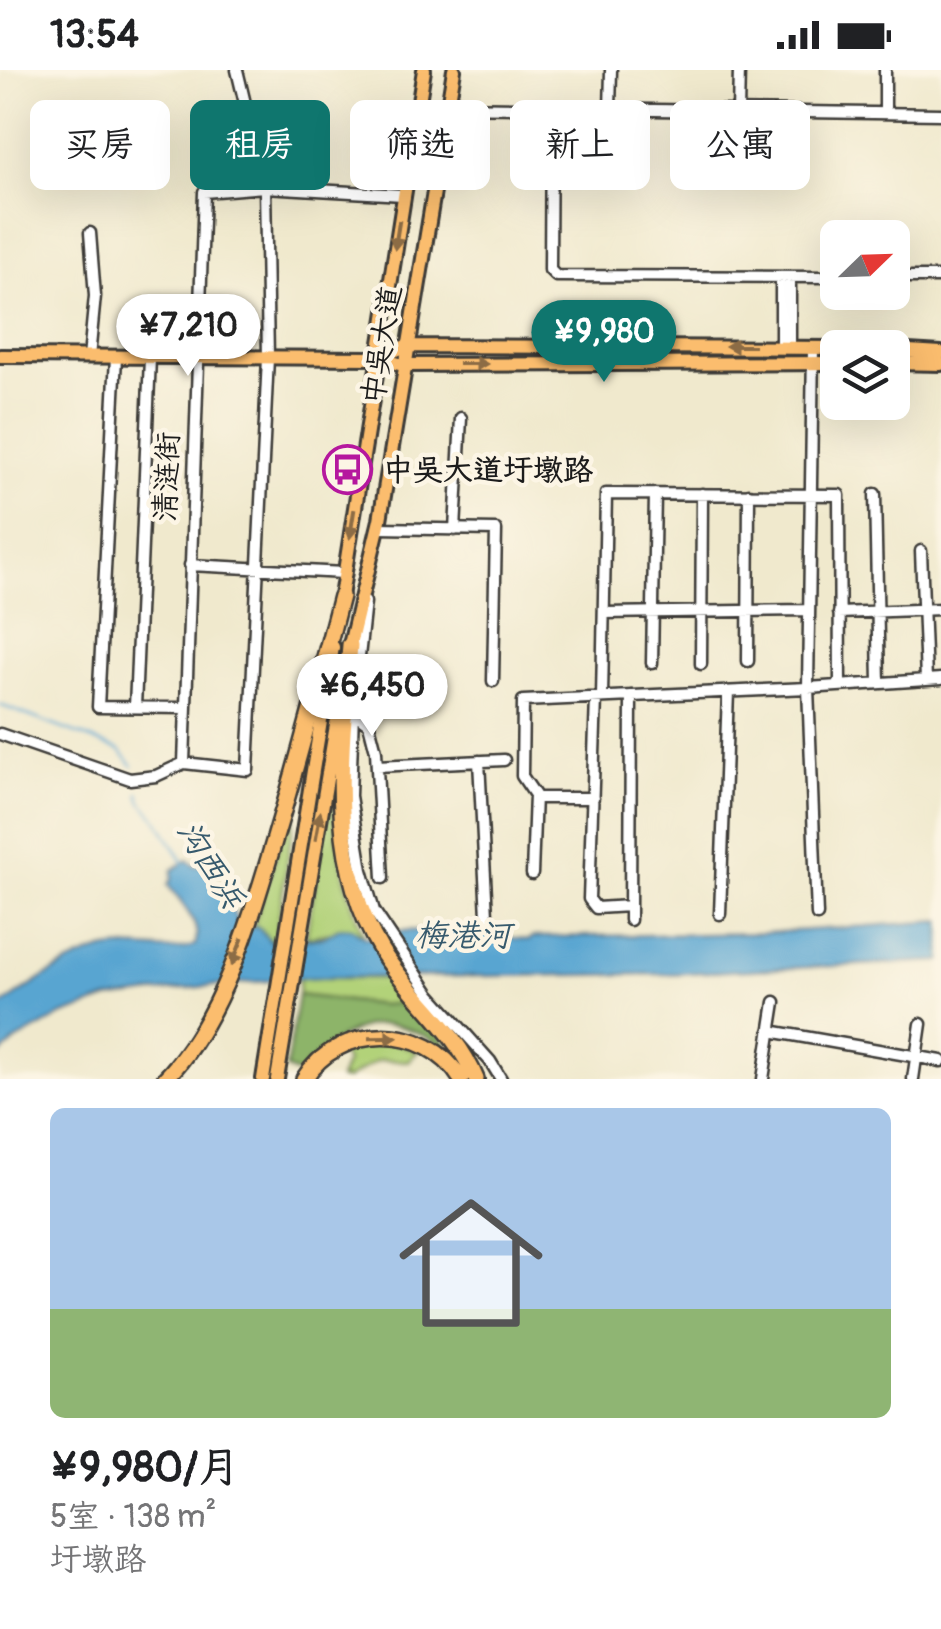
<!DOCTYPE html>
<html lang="zh">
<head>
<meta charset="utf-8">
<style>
  :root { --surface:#fff; --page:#f2f2f2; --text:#202124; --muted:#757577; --line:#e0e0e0; --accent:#0f766e }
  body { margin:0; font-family:Pangolin,"LXGW WenKai TC",sans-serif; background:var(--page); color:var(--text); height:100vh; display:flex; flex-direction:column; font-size:38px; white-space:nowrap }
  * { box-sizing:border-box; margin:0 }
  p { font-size:32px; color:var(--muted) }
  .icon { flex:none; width:55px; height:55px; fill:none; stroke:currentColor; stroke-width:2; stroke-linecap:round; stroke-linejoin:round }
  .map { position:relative; height:1009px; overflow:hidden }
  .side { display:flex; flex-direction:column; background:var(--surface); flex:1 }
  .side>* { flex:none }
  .guide { position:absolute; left:30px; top:30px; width:882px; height:90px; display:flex; gap:20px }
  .needle { width:65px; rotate:67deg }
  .fabs { position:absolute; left:820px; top:150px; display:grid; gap:20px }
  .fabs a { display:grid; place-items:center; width:90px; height:90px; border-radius:15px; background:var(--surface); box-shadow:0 10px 40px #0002; font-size:50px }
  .price { position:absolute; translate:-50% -85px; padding:0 22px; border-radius:35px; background:#fff; color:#222; font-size:32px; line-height:65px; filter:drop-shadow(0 2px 5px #0008) }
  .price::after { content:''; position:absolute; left:50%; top:60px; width:30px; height:22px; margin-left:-15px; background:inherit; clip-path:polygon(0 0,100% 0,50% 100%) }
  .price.active { background:var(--accent); color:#fff }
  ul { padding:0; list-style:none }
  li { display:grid; align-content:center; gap:20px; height:530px; padding:0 50px }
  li+li { border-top:2px solid var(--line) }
  li span { display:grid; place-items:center; height:310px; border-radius:15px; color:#555 }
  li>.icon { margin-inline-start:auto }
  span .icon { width:180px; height:180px; fill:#fffc; stroke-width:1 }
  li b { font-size:42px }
  .pill { padding:0 35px; border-radius:15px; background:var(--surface); box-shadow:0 10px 40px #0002; font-size:35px; line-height:90px }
  .pill.active { background:var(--accent); color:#fff }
  .status { display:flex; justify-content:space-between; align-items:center; height:70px; padding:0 50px; background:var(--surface); direction:ltr }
  .status svg { height:28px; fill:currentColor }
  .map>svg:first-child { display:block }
  .green { fill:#b2d279; stroke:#67774a; stroke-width:2.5 }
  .forest { fill:#8db469; stroke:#546842; stroke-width:2.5 }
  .water { fill:#58a5d1; stroke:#3a6076; stroke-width:2.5 }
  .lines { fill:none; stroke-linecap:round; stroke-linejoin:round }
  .stream { stroke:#58a5d1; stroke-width:2.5 }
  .minor-casing { stroke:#3c3b37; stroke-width:15 }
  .major-casing { stroke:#3c3b37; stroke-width:18 }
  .highway-casing { stroke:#3c3b37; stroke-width:20 }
  .minor { stroke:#fff; stroke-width:10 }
  .major { stroke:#fbbd6e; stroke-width:12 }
  .highway { stroke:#fbbd6e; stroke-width:15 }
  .oneway { fill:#8c6c45 }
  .labels { text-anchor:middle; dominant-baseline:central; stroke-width:9; stroke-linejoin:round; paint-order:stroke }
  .street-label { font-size:30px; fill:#1c1c1c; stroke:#fcf5e5 }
  .poi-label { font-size:30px; font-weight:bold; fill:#1c1c1c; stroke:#fcf5e5; text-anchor:start }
  .water-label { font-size:32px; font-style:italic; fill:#375a6d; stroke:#fcf5e5 }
</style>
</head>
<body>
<div class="status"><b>13:54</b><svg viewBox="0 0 49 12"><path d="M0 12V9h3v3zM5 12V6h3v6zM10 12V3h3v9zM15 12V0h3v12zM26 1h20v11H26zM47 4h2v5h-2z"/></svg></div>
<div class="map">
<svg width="941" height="1009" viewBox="0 0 941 1009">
  <rect width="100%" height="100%" fill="#fcf5e5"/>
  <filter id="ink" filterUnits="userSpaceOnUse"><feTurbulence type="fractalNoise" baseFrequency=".01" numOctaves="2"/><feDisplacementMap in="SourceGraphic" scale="20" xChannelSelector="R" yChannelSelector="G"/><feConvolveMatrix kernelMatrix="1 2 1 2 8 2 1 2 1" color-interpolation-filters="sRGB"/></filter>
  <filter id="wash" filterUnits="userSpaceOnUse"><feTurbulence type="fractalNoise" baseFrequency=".0048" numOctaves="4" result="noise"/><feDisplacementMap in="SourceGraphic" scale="40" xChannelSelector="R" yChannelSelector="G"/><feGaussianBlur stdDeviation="2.25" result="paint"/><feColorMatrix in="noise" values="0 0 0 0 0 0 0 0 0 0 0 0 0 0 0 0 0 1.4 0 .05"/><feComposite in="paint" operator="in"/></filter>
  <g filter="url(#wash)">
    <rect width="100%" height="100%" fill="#f0e9cd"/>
    <!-- green -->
    <path class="green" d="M329,733L334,734C337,781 346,823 364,867L351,858L306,868Z
      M292,735H296L275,872H271L258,857H253Z
      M299,908H389L411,932L382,935L298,925Z
      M394,972L418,981L408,991L379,990L347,1009H339L346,992L341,983L367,973Z"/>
    <!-- forest -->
    <path class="forest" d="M298,925L382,935L411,932L427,947L451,981C385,937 350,950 298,1004L286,999Z"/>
    <!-- water -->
    <path class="water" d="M188,790L194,795L203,796L225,825L241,858L258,857L271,872L324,867L339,858H351L364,867L381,870L399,861L448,859L529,870L533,867L764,863L941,851V891L667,904L299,908L199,917L108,929L61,946L16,971L0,985V937C32,915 65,890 103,880C131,872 174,886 195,875C203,854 180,832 168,815L172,809V800Z"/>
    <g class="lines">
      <!-- stream -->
      <path class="stream" d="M0,635L120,680L133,696
        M139,723L142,732L157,749L185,795"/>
    </g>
  </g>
  <g filter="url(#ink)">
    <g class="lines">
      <defs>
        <path id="minor" d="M448,37L941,44
          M551,40L550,200L556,206L838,207
          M610,40L611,0
          M738,42L739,0
          M885,43V0
          M781,207V277
          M790,207V277
          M892,207H941
          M813,277L808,618L817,845
          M89,287L95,226L90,163
          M116,287L98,637L186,638
          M875,424L879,613
          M378,458L496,460L493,611
          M455,460L461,348
          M921,481L926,610
          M190,495L344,503
          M365,532L353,642L350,726L362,800L374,841L430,924L490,991L501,1009
          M604,543L809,540
          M839,543L941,539
          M748,591L749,424
          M652,593L655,424
          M701,594L702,424
          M602,627L606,424L839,425L840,616
          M596,628L589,829L596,838L630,836
          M135,637L150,288
          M353,642L369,654L376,681L383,808
          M0,664L130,709L156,706L184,693L248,700L268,288L265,117L237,0
          M479,691L487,846
          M184,693L204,122L265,117L403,125
          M377,696L504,690
          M535,728H593
          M532,804L535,725L522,706L523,631L808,618L941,609
          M720,844L728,622
          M630,850L631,626
          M770,961L941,991
          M763,1009L775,932
          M913,1009L921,954"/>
        <path id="major" d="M892,280L941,283
          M0,286L377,288L403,295L838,293
          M377,288L406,276L838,278
          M892,293L941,294
          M340,533L424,0
          M348,583L380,450L454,0
          M263,1009L333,577
          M277,1009L339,637"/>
        <path id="highway" d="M350,575C342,678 325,787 381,880C409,926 455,958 476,1009
          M165,1009C223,949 252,846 275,768C299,688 320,607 341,526
          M304,1009C338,953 427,952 461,1009"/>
      </defs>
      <!-- minor casing -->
      <use href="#minor" class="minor-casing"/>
      <!-- major casing -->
      <use href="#major" class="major-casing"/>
      <!-- highway casing -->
      <use href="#highway" class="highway-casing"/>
      <!-- minor -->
      <use href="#minor" class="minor"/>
      <!-- major -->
      <use href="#major" class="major"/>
      <!-- highway -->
      <use href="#highway" class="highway"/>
    </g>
    <!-- one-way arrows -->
    <defs><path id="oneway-solid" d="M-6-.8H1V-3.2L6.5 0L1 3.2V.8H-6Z" transform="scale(2.5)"/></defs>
    <g class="oneway">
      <use href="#oneway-solid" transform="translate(397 165) rotate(99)"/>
      <use href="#oneway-solid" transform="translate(740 276) rotate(-180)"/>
      <use href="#oneway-solid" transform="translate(473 294)"/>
      <use href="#oneway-solid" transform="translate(352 454) rotate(99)"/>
      <use href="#oneway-solid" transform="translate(318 756) rotate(-80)"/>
      <use href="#oneway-solid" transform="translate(237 882) rotate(112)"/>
      <use href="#oneway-solid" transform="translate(383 968) rotate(-1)"/>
    </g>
  </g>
  <!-- icons -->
  <defs>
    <symbol id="bus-ring" viewBox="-11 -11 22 22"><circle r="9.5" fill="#fcf5e5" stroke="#b5179e" stroke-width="1.5"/><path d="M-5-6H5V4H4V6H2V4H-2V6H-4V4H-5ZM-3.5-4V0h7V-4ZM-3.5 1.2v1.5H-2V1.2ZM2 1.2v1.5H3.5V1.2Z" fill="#b5179e"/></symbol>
  </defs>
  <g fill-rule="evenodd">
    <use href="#bus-ring" x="320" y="372" width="55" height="55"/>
  </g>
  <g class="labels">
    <!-- street labels -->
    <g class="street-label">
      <text transform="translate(382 275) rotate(-81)">中吴大道</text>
      <text transform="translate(167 407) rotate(-88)">清涟街</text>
    </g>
    <!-- poi labels -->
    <g class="poi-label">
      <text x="383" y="400">中吴大道圩墩路</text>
    </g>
    <!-- water labels -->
    <g class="water-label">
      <text transform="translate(210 795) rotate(58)">沟西浜</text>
      <text x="463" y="866">梅港河</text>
    </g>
  </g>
</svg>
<div class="fabs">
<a><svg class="needle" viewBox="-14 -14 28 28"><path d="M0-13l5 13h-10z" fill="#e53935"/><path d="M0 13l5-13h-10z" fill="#757577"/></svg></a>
<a><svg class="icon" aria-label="layers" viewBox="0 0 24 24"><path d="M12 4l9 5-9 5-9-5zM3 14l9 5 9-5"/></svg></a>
</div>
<b class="price" style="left:188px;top:309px">¥7,210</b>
<b class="price active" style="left:604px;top:315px">¥9,980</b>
<b class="price" style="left:372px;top:669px">¥6,450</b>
<div class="guide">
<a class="pill">买房</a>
<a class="pill active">租房</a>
<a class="pill">筛选</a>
<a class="pill">新上</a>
<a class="pill">公寓</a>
</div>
</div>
<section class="side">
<ul>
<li><span style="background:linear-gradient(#a9c7e8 65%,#8fb573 0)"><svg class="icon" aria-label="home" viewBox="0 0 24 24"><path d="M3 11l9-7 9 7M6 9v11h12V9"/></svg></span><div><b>¥9,980/月</b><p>5室 · 138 m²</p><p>圩墩路</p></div></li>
</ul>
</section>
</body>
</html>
